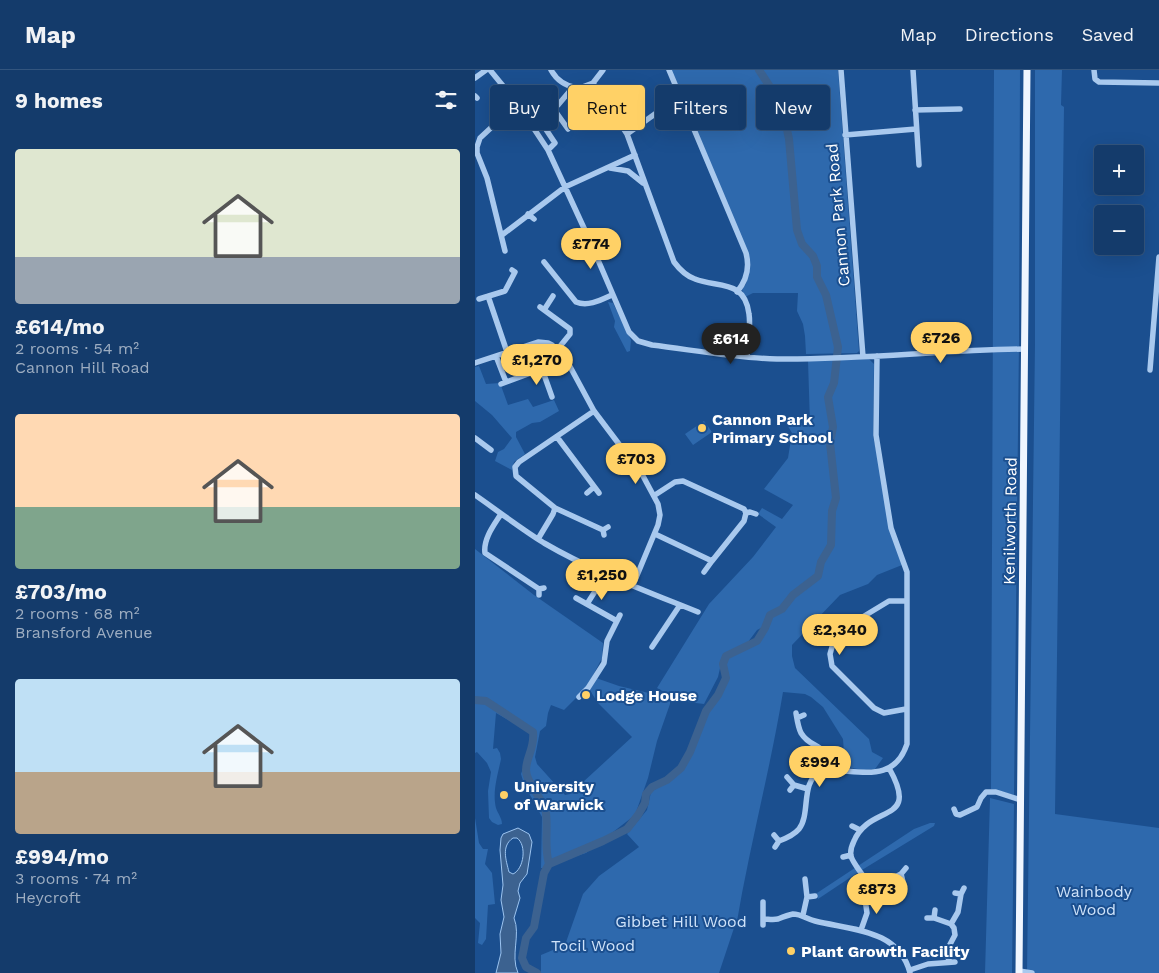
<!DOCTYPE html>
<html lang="en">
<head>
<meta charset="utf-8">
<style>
  :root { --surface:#143b6b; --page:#1d4271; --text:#f1f3f6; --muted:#9dadc1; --line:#33557e; --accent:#ffd166 }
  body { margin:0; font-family:"Work Sans",sans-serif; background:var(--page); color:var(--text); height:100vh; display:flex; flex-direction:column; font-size:19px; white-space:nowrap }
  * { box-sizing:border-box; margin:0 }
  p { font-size:16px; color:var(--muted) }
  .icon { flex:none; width:28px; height:28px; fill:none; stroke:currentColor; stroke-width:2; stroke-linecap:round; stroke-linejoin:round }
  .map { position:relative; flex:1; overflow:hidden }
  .sheet { display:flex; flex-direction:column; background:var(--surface); width:475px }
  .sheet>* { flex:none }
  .banner { position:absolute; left:15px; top:15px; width:475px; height:45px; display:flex; gap:10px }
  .tools { position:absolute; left:619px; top:75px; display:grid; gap:10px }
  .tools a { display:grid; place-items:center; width:50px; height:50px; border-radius:5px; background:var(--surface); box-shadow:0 5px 20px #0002,0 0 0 1px var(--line); font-size:25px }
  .price { position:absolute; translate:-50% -42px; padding:0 11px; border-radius:18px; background:var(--accent); color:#111; font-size:16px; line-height:32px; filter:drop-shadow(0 1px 2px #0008) }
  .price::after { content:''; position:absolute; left:50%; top:30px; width:15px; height:11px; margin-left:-8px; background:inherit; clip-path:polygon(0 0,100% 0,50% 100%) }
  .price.selected { background:#222; color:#fff }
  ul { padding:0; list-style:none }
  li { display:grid; align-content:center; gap:10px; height:265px; padding:0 15px }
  li span { display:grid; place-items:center; height:155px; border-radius:5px; color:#555 }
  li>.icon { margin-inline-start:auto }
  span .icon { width:90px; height:90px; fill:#fffc; stroke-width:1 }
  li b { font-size:21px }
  h2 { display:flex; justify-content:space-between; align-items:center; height:60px; padding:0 15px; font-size:21px }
  .tag { padding:0 18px; border-radius:5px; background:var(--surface); box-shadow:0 5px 20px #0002,0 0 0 1px var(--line); font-size:18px; line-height:45px }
  .tag.selected { background:var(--accent); color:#111 }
  header { display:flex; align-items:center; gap:30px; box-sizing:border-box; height:70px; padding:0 25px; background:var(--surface); border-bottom:1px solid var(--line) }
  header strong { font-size:24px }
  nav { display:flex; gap:28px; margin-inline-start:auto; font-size:18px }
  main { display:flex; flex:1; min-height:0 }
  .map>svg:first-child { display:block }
  .green { fill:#2e69ad }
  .water { fill:#3c6290; stroke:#9cc4f0; fill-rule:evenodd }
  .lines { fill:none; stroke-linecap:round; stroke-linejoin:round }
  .river { stroke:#3c6290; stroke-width:8 }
  .minor { stroke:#a9c9ee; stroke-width:5.5 }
  .major { stroke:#f0f6ff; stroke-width:7 }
  .poi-dot { fill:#ffd166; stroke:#1b4f8f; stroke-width:2 }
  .labels { text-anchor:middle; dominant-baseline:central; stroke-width:4; stroke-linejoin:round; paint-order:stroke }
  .street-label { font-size:16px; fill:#fff; stroke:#1b4f8f }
  .poi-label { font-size:16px; font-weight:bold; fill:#fff; stroke:#1b4f8f; text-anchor:start }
  .park-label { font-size:16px; fill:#cfe3fa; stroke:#1b4f8f }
</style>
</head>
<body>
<header>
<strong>Map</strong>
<nav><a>Map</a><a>Directions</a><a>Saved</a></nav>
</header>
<main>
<section class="sheet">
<h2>9 homes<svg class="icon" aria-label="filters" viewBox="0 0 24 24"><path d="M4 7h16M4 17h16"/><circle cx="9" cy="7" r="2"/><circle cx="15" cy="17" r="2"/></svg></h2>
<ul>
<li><span style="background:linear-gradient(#dfe7d0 70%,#9aa5b1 0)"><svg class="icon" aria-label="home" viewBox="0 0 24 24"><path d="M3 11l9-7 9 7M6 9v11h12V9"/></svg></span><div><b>£614/mo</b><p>2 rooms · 54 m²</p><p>Cannon Hill Road</p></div></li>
<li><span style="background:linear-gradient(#ffd9b3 60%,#7fa58c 0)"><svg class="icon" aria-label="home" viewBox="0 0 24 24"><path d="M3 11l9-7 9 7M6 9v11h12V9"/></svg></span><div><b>£703/mo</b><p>2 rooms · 68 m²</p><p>Bransford Avenue</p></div></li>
<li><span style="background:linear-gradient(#bfe0f5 60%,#b9a48a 0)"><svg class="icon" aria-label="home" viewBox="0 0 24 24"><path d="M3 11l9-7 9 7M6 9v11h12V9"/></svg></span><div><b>£994/mo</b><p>3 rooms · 74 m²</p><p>Heycroft</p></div></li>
</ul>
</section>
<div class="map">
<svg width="684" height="903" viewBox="0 0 684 903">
  <rect width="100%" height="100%" fill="#1b4f8f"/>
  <!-- green -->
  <path class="green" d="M196,0H363L384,281L382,283L331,284L330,266L328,254L322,241L323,223H278L270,227L267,220L271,214L275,198Z
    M519,0H545L544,271L539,725L516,719Z
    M560,0H587L586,35L589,37L580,744L684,758V903H552L560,274Z
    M133,232L138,233L156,270L155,281L152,282L139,257L140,251Z
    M394,289L399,294L398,366L427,495L402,505L393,514L365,525L317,575V586L320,598L394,669L397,682L408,688L400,699L389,700L370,697L368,669L348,637L336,627L330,624L308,622C295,701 274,778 261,857L259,858L244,903H66V885L90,875L108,824L124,806L164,777L152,764L172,740L176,722L198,708L208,698L233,641L244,627L253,608L250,594L252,587C266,580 290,574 292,555L282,560L273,572L248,585L243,607L229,634L205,631L182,618L234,534L278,487L301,457L283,444L287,438L307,449L318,435L289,419L313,388L317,363L311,353H335L333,291Z
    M4,296L11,314L25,313L33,335L53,329L58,337L79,330L84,341L65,352L57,353L41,362V367L50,384L39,392L37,400L20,391L23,382L29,379L37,368L17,345L0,331V297Z
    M229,351L237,362L218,375L210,364Z
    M0,479L59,525L128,573L127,588L112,617L89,640L76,635L73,643L71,656L65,661L60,687L62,694L90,725L95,724L157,667L123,633L114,619L121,608L144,616L195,628V634L182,671L173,708L160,745L111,783L86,791L74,798H66L67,747L49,714L46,704L51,690L56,663L21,643L18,679L22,678L25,683L26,689C23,704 17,722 21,738C23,744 27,748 27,754L23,755L17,752L14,748L13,721L16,702L12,693L2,682L0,683Z
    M515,728L539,734L537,903H510Z
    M0,748L4,773L8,779H13L10,794L17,803L20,834L13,835L11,869L7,875L3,873L5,853L0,848Z
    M455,753H460L459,756L382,803L343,829L342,823L439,759Z"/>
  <!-- water -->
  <path class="water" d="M43,758L54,764L57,772L52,804L45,813L43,821L45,828L39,848C46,865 35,885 43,903H21L26,883L25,864L29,847L26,830L28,815L25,780L26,768L28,764ZM38,768H42C52,775 49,799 38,804L34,802C31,790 26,776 38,768Z"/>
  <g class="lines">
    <!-- river -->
    <path class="river" d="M0,630L11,631L58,662C60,678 51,687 51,700C51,714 69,729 71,743C73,760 69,777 74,794
      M62,903L51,897L47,888L51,868L59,857L69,803L74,794L128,771L152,759L163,745L170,733L171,724L177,717L192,710L206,698L215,682L231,641L243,625L251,608L248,594L251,586L282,571L290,558L295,545L307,539L318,525L343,506L346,492L356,475L357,441L361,428L355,373L358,357L353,327L359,313L363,277L351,225L342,207V196L338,186L327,174L322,160L314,69L310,50L301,26L284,0"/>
    <!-- minor -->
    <path class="minor" d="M15,0L42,33L73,80L114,169L154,262L163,271L177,275C218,280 260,288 302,289C385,290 467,280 550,279
      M76,0C82,11 90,16 102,18
      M194,0L271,183C275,198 272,210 262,222
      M366,0L388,287
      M438,0L444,95
      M619,0L620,9L624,12L684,13
      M0,8L11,0
      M118,13L152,64L199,192C205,200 211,206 220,209C242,218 270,209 274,244C276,257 273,273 272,287
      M0,26L2,28
      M78,38L93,59
      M440,40L485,39
      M64,49L80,73L73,80
      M56,54L83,35L94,22L118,13L128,0
      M152,64L205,26
      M370,65L441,59
      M135,98L153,101L168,113
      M53,144L59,149
      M27,165L90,117L160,85
      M30,181L12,108L2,83V77L5,68L33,42L42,33
      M69,192L101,232C113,237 126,230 137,225
      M13,226L32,282
      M4,229L30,221L40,202L37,200
      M65,237L95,259V264L82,280
      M69,240L78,226
      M21,286L31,312
      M0,293L63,272L73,273L77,275L92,291L119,341L168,406L183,434L185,445L183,455L158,515
      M67,299L77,327
      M675,300L684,187
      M26,314L72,297
      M82,367L124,423
      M0,368L16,380
      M112,423L119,417
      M0,425C23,441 45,458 69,473C117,501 171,521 223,542
      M180,425L200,412L208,411L269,439L271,443L275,442L281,444
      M80,438L128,460
      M26,444C19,455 8,469 10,483L64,519
      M180,464L237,491L269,451L271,443
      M129,465L128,460L133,457
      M63,469L78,444L80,438L41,406L40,397L44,392L119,341
      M229,502L237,491
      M64,525V519L69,518
      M101,528L142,551
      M112,534L131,504
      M177,577L205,535
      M104,627L113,618L129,593L132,571L145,545
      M431,639L409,643L399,638L357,596L355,584L357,577L381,551L414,531H432
      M321,643C322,649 323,657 326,663C337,681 352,670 354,700
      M322,648L329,645
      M312,707L319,715L315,720
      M319,715L333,719
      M479,739L481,744L485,745L502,737L506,728L511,722H521L546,730
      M377,756L385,760
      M299,765L304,771L300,777
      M304,771C312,768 319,765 324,759C336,744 325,712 345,702C352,698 360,700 368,701C396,703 421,707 432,674V502L416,458L401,365L402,286
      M368,787L376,785
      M330,809L332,827
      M428,812L426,804L431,798
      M397,818C392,811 377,792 376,786C375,781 377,775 379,771C395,733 446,755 414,698
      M480,823L486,824L489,818
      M328,845L332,827L340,826
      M452,848H459L460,840
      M459,848L476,854L479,858L480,865L472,880L474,892
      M288,849C293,849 298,850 303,849C308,847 313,845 318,844C326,844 332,849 340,851C376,860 424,859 435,903
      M476,854L483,842L486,824
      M288,855V832
      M386,860L392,843L390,829L393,821L426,804
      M435,900L453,894L480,892
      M544,901L557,903"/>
    <!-- major -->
    <path class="major" d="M544,903L552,0"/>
  </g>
  <!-- markers -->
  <g class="poi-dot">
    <circle cx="227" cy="358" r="5"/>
    <circle cx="111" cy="625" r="5"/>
    <circle cx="29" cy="725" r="5"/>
    <circle cx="316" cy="881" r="5"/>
  </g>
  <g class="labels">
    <!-- street labels -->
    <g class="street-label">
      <text transform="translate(363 145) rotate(-95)">Cannon Park Road</text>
      <text transform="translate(535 451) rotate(-89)">Kenilworth Road</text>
    </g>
    <!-- poi labels -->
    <g class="poi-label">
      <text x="237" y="349">Cannon Park<tspan x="237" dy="18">Primary School</tspan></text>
      <text x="121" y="625">Lodge House</text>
      <text x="39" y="716">University<tspan x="39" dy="18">of Warwick</tspan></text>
      <text x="326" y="881">Plant Growth Facility</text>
    </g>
    <!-- park labels -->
    <g class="park-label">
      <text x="619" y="821">Wainbody<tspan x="619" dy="18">Wood</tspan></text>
      <text x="206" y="851">Gibbet Hill Wood</text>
      <text x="118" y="875">Tocil Wood</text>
    </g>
  </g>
</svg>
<div class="tools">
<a>+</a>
<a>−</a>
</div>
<b class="price" style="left:116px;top:200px">£774</b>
<b class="price" style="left:466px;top:294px">£726</b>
<b class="price selected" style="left:256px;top:295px">£614</b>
<b class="price" style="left:62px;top:316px">£1,270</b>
<b class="price" style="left:161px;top:415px">£703</b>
<b class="price" style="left:127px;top:531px">£1,250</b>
<b class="price" style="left:365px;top:586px">£2,340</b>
<b class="price" style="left:345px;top:718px">£994</b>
<b class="price" style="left:402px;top:845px">£873</b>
<div class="banner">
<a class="tag">Buy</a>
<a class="tag selected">Rent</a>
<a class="tag">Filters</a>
<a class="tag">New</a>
</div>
</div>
</main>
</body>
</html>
